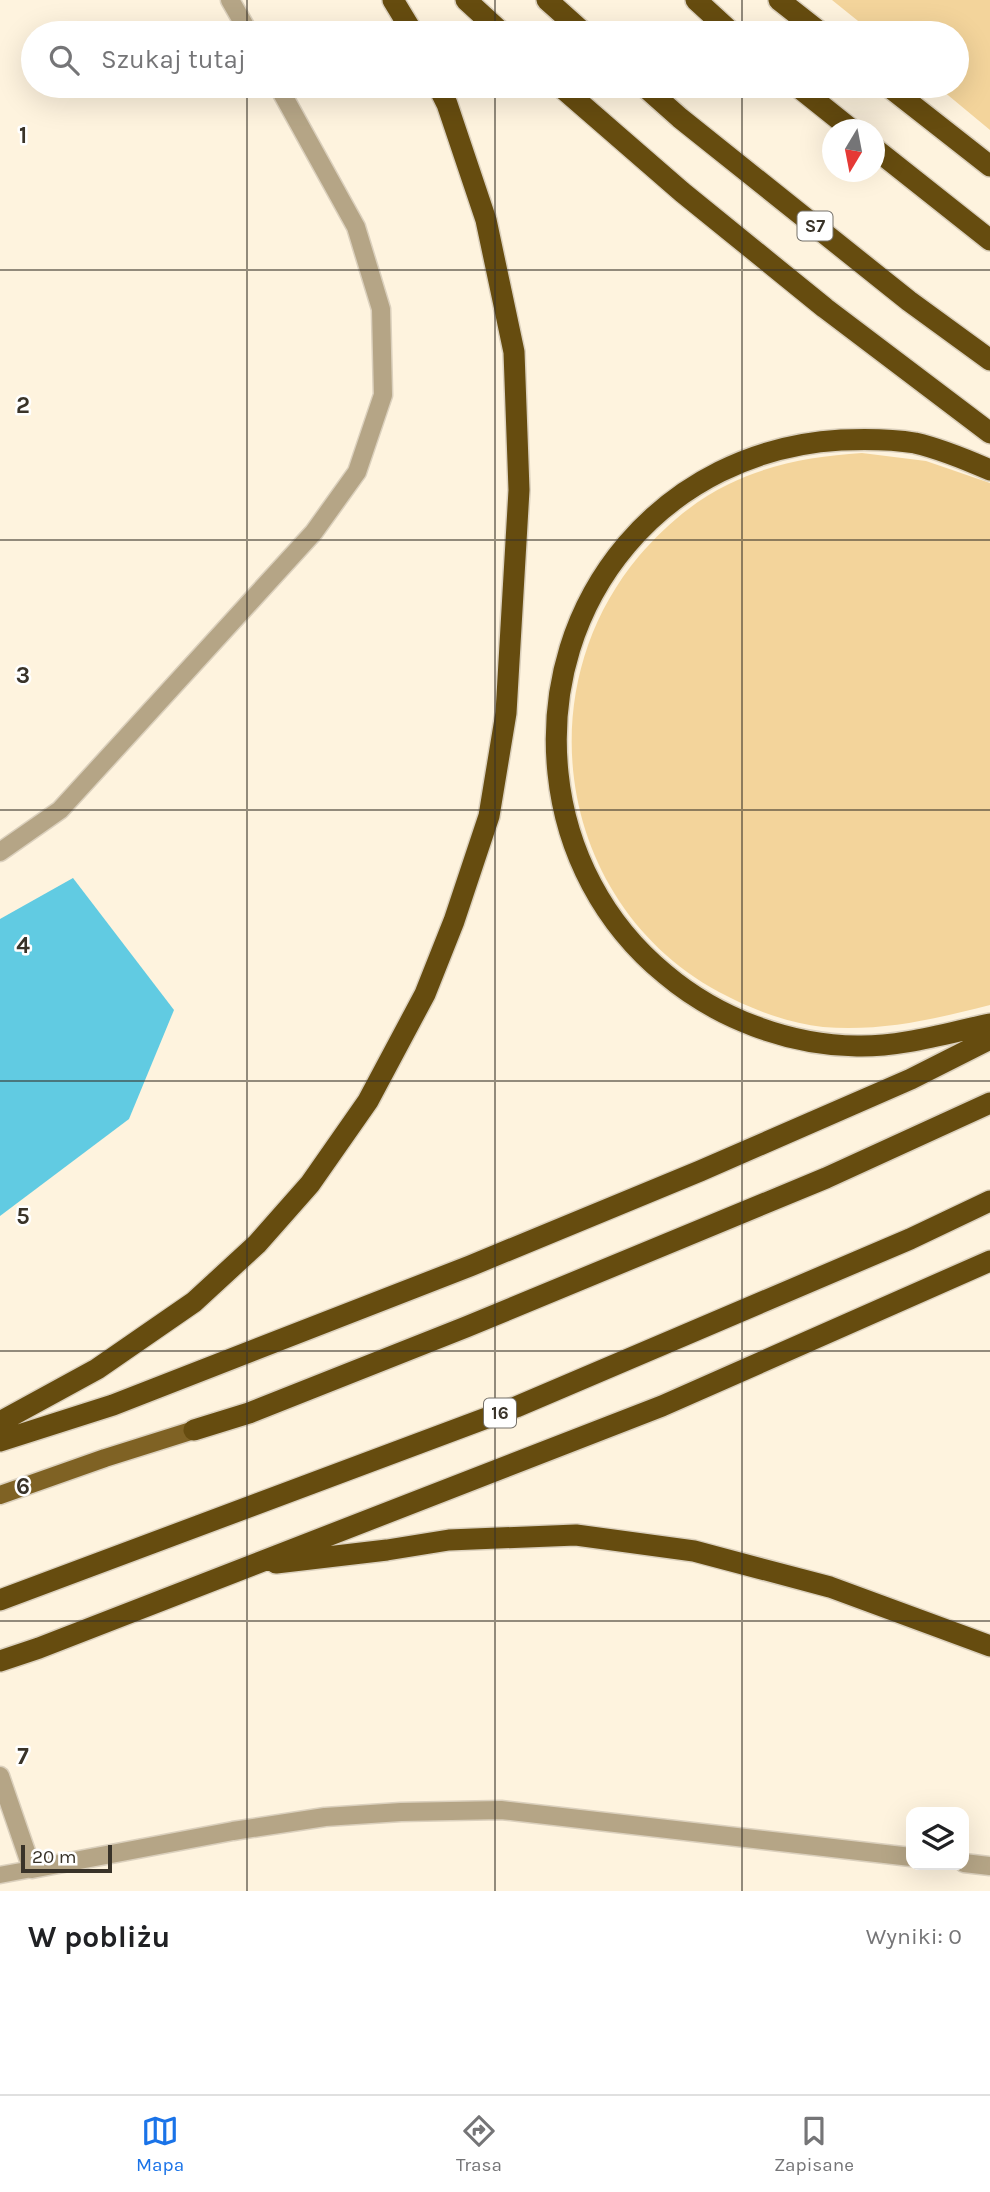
<!DOCTYPE html>
<html lang="pl">
<head>
<meta charset="utf-8">
<style>
  :root { --surface:#fff; --page:#f6f6f6; --text:#202124; --muted:#757577; --line:#e0e0e0; --accent:#1a73e8 }
  body { margin:0; font-family:Karla,sans-serif; background:var(--page); color:var(--text) }
  .controls { position:absolute; right:21px; bottom:21px; display:grid; overflow:hidden; border-radius:14px; box-shadow:0 7px 28px #0002 }
  .controls button { width:63px; height:63px; display:grid; place-items:center; padding:0; border:0; border-bottom:2px solid var(--line); background:var(--surface); color:var(--text); font:35px sans-serif }
  .compass { position:absolute; left:822px; top:119px; width:63px; height:63px; border-radius:50%; background:var(--surface); box-shadow:0 7px 28px #0002; rotate:190deg }
  .scale { position:absolute; left:21px; bottom:18px; width:91px; box-sizing:border-box; padding-left:7px; border:4px solid #393329; border-top:0; font-size:19px; line-height:24px; white-space:nowrap; color:#393329; -webkit-text-stroke:5px #fff; paint-order:stroke }
  .list { margin:0; padding:0; list-style:none }
  h2 { display:flex; justify-content:space-between; align-items:center; height:91px; margin:0; padding:0 28px; font-size:30px }
  h2 small { font-size:23px; font-weight:400; color:var(--muted) }
  .icon { flex:none; width:38px; height:38px; fill:none; stroke:currentColor; stroke-width:2; stroke-linecap:round; stroke-linejoin:round }
  .map { position:relative; flex:none; width:990px; height:1891px; overflow:hidden }
  .search { position:absolute; background:var(--surface); box-shadow:0 7px 28px #0002; left:21px; right:21px; top:21px; height:77px; display:flex; align-items:center; gap:18px; box-sizing:border-box; padding:0 24px; border-radius:38px; color:var(--muted); font-size:26px }
  .sheet { height:203px; background:var(--surface) }
  nav { display:flex; justify-content:space-around; align-items:center; box-sizing:border-box; height:98px; border-top:2px solid var(--line); background:var(--surface); font-size:19px; color:var(--muted) }
  nav a { display:grid; justify-items:center; gap:4px }
  nav .on { color:var(--accent) }
  .map>svg:first-child { display:block }
</style>
</head>
<body>
<div class="map">
<svg width="990" height="1891" viewBox="0 0 990 1891">
  <rect width="100%" height="100%" fill="#fef3de"/>
  <path fill="#f3d49b" d="M832,0H990V130L937,86H957V33H873Z
    M862,453L926,461L990,483V1005C935,1019 881,1032 823,1027C787,1023 751,1009 719,992C560,906 524,693 639,556C664,527 695,500 729,484C772,463 816,456 862,453Z"/>
  <path fill="#61cbe2" d="M73,878L174,1010L129,1119L0,1216V919Z"/>
  <g fill="none" stroke-linecap="round" stroke-linejoin="round">
    <defs>
      <path id="lane" d="M0,1875L32,1869"/>
      <path id="street" d="M230,0L249,33
        M0,852L60,810L314,532L357,472L383,395L381,309L356,227L278,86
        M0,1776L32,1869L233,1831L325,1817L401,1812L501,1810L911,1857
        M964,1863L990,1866"/>
      <path id="primary" d="M0,1495L105,1458L194,1430"/>
      <path id="highway" d="M393,0L413,33
        M466,0L502,33
        M547,0L584,33
        M696,0L732,33
        M779,0L821,33
        M560,86L682,192L825,308L990,433
        M644,86L680,118L909,301L990,360
        M797,86L852,130
        M888,86L990,166
        M874,148L990,240
        M990,470C965,459 941,449 915,443C891,439 866,439 841,440C665,450 540,598 558,773C566,852 604,924 665,974C717,1018 788,1045 857,1046C901,1047 947,1033 990,1024
        M0,1422L97,1369L194,1302L257,1244L310,1184L368,1101L425,994L454,921L489,816L506,713L519,490L514,352L486,220L447,104L438,86
        M194,1430L249,1413L466,1327L826,1178L990,1103
        M0,1441L113,1405L470,1266L700,1171L911,1079L990,1039
        M276,1563L387,1550L449,1540L576,1535L694,1551L830,1587L990,1646
        M0,1600L516,1407L910,1239L990,1201
        M0,1661L39,1648L662,1406L990,1261"/>
    </defs>
    <use href="#lane" stroke="#dbd0bd" stroke-width="19"/>
    <use href="#street" stroke="#dbd0bd" stroke-width="21"/>
    <use href="#primary" stroke="#dbd0bd" stroke-width="21"/>
    <use href="#highway" stroke="#dbd0bd" stroke-width="24"/>
    <use href="#lane" stroke="#b5a586" stroke-width="16"/>
    <use href="#street" stroke="#b5a586" stroke-width="18"/>
    <use href="#primary" stroke="#7f6224" stroke-width="18"/>
    <use href="#highway" stroke="#664c0f" stroke-width="21"/>
  </g>
  <path fill="none" stroke="#393329" stroke-width="2" stroke-opacity="0.55" d="M247,0V33M495,0V33M742,0V33M247,86V1891M495,86V1891M742,86V1891M0,270H990M0,540H990M0,810H990M0,1081H990M0,1351H990M0,1621H990"/>
  <g text-anchor="middle" stroke-width="5" stroke-linejoin="round" paint-order="stroke">
    <g fill="#fff" stroke="#747069" stroke-width="2">
      <rect x="797.5" y="211.5" width="35" height="29" rx="5"/>
      <rect x="484" y="1398.5" width="32" height="29" rx="5"/>
    </g>
    <g font-size="18" font-weight="bold" fill="#393329">
      <text x="815" y="232">S7</text>
      <text x="500" y="1419">16</text>
    </g>
  </g>
  <g font-size="23" text-anchor="middle" font-weight="bold" fill="#393329" stroke="#fff" stroke-width="5" stroke-linejoin="round" paint-order="stroke">
    <text x="23" y="143">1</text>
    <text x="23" y="413">2</text>
    <text x="23" y="683">3</text>
    <text x="23" y="953">4</text>
    <text x="23" y="1224">5</text>
    <text x="23" y="1494">6</text>
    <text x="23" y="1764">7</text>
  </g>
</svg>
<div class="controls">
<button><svg class="icon" aria-label="layers" viewBox="0 0 24 24"><path d="M12 4l9 5-9 5-9-5zM3 14l9 5 9-5"/></svg></button>
</div>
<svg class="compass" viewBox="-18 -18 36 36"><path d="M0-13l5 13h-10z" fill="#e53935"/><path d="M0 13l5-13h-10z" fill="#757577"/></svg>
<div class="scale">20 m</div>
<div class="search"><svg class="icon" aria-label="search" viewBox="0 0 24 24"><circle cx="10" cy="10" r="6"/><path d="M15 15l6 6"/></svg>Szukaj tutaj</div>
</div>
<section class="sheet">
<h2>W pobliżu<small>Wyniki: 0</small></h2>
<ul class="list">
</ul>
</section>
<nav>
<a class="on"><svg class="icon" aria-label="map" viewBox="0 0 24 24"><path d="M3 6l6-2 6 2 6-2v14l-6 2-6-2-6 2zM9 4v14M15 6v14"/></svg>Mapa</a>
<a><svg class="icon" aria-label="directions" viewBox="0 0 24 24"><path d="M12 3l9 9-9 9-9-9zM9 14v-3h6M13 9l2 2-2 2"/></svg>Trasa</a>
<a><svg class="icon" aria-label="saved" viewBox="0 0 24 24"><path d="M7 4h10v16l-5-4-5 4z"/></svg>Zapisane</a>
</nav>
</body>
</html>
